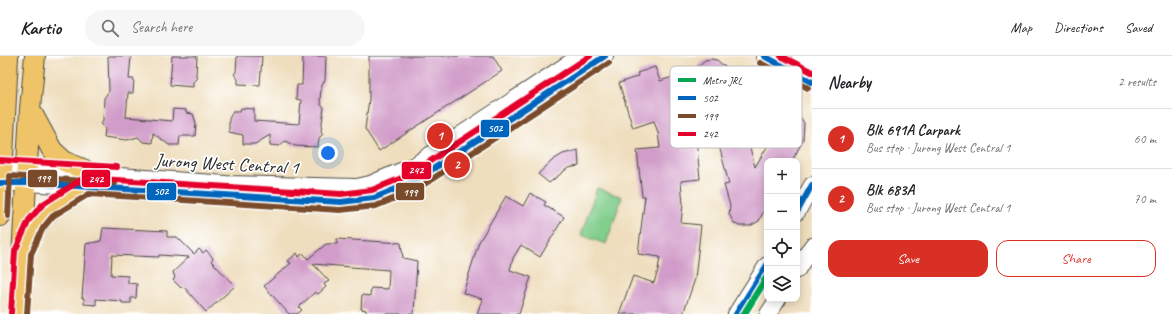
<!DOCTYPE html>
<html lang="en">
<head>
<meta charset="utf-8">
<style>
  :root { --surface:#fff; --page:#f6f6f6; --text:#202124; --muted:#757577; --line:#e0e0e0; --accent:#d93025 }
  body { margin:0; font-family:Caveat,sans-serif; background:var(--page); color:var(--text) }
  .controls { position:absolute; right:12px; bottom:12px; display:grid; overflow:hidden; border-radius:8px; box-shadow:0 2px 10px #0003 }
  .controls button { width:36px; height:36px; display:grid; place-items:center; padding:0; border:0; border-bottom:1px solid var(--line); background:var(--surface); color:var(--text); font:20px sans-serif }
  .you { position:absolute; left:328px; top:97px; width:14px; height:14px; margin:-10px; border:3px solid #fff; border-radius:50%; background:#1a73e8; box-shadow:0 0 0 6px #1a73e833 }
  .badge { display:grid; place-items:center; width:26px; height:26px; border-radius:50%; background:var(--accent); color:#fff; font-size:13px; font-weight:700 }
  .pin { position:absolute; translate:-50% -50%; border:2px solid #fff; box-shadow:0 1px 4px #0006 }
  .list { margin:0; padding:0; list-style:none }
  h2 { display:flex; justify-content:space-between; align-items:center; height:52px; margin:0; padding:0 16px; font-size:17px }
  h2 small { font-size:13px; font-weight:400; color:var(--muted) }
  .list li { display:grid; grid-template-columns:26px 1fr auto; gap:12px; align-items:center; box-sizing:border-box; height:60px; padding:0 16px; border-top:1px solid var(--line) }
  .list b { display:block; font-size:15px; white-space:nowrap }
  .list p { margin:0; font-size:13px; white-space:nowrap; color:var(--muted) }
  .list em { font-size:13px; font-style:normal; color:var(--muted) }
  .actions { display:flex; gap:8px; padding:12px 16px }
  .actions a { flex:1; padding:9px 0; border:1px solid var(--accent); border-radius:12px; text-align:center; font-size:14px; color:var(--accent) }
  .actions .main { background:var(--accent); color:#fff }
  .icon { flex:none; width:22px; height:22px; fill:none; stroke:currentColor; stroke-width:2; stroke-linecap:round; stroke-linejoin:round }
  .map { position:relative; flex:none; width:812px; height:258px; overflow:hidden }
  header { display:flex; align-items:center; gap:24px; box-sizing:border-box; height:56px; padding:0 20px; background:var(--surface); border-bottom:1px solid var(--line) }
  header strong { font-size:19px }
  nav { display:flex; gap:22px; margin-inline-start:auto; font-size:14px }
  .search { width:280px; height:36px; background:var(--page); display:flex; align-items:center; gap:10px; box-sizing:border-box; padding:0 14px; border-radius:22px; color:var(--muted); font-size:15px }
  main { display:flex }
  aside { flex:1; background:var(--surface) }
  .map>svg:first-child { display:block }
</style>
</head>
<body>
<header>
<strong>Kartio</strong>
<div class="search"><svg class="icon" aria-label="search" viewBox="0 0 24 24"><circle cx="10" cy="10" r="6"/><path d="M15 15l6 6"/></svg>Search here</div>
<nav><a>Map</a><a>Directions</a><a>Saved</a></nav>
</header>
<main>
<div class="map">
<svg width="812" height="258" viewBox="0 0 812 258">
  <rect width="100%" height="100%" fill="#fff"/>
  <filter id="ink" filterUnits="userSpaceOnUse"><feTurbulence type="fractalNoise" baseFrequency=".025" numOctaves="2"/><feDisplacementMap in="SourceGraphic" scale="8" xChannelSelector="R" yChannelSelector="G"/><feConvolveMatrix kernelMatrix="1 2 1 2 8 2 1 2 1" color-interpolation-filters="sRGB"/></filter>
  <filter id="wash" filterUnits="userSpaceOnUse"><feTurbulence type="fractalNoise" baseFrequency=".012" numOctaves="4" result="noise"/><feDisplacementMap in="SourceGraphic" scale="16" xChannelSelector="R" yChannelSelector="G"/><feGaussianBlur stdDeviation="0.9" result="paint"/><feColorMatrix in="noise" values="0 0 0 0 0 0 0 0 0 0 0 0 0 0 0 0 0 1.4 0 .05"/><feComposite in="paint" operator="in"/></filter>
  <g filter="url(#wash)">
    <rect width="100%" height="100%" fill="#efdebd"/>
    <path fill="#81ce8d" stroke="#567c5c" d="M597,132L622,141L606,188L581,179Z"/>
    <g id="blocks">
      <path fill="#d19cc9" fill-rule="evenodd" d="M108,0H131L129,23H134L133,37H128L126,61L172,65L173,53L186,54V57L193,58L196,67L195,80H180L179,89H169L153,77L152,87L143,86L138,81L127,84L104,81L105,73L101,67L103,64L104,42L109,35Z
        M172,0H197L196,19L197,22L193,26V31L170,29Z
        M237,0H262L260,29L238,28V23L234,18L236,16Z
        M303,0H326L325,24L321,31L320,44L321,49L324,51L321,75L323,78L319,82L318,91L295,90L285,85L279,90L270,89V79L255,88H243V79L229,76V63L233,55H240L241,52L254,53V65L299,68L301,44L296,43L297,29H302Z
        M369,0H493L502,15L379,95L365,73L369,43Z
        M711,3L717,4L725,11L798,57L804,67L803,84L792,105H767V148L759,165L750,170H739L734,167L729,158L730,150L724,129L729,128L707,43L690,48L695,13L705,4ZM740,53L776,76L755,111Z
        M655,11L660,25L679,19L695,71L700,123L681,125L683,148L681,167L701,169L695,223L683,258H619L633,220L654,227L658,214L660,201L638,198L645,140H642L637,94L660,92L658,77L654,65L633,72L619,27L639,20L637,17Z
        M578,94L579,110L568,112L549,127L538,118L553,104L563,98Z
        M530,137L546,146L544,149L564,161L540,201L521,189L513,202L510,214L531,221L519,258H477L482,243L463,237L479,186L506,140L523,150Z
        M103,172L167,175V181H177L194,198L199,193L203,197L206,194L213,202L211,205L235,230L206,256L183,230L181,232L173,224L175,222L173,216L189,201L159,199V201L112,199L111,219L128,220V227L137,228L136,242H131V247H122V245L96,243V249L84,248V242H82L86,188L101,185Z
        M337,183L401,187L403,202L417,205L414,258H366V254L361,253L362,239L370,240L371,232L388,233L389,214L313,208L329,225L324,228L326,231L318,238L315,236L301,249L299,251L302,254L297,258H289L264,230L291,207L288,205L297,197L299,201L303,197L308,203L326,188H337Z"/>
    </g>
  </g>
  <g filter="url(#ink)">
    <use href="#blocks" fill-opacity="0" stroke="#484641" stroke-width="1"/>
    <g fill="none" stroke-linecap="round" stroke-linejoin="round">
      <defs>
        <path id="minor" d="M764,0L812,25
          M800,0L812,7
          M0,111L226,128L357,131L370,128L415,109L580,0
          M0,127H27L341,146L374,142L413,126L605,0
          M797,156L812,129
          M797,214L812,190
          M736,258L767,209
          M768,258L778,243"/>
        <path id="major" d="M31,55L52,94L64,105L92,117
          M0,160L8,0
          M26,189C43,154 54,149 87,130
          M19,258L30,53L35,0"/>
      </defs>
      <use href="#minor" stroke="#484641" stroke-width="18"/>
      <use href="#major" stroke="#484641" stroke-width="22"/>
      <use href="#minor" stroke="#fff" stroke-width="16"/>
      <use href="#major" stroke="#efc469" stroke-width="20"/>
      <defs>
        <path id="bus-1" d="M764,0L812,26
          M0,127H27L341,146L374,142L413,126L605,0
          M797,156L812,129
          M736,258L767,209"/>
        <path id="bus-2" d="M760,7L808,32
          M8,160L10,120L115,127
          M27,258L31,198L43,172L53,160L89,138L340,154L376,150L417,133L609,7"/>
        <path id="bus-3" d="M781,0L812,16
          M0,104L117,111
          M11,257L15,195L29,164L43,148L84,122L341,138L372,134L409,119L590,0"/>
      </defs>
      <use href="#bus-1" stroke="#fff" stroke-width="9"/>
      <use href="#bus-2" stroke="#fff" stroke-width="9"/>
      <use href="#bus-3" stroke="#fff" stroke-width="9"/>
      <use href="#bus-1" stroke="#0065bd" stroke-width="6"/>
      <use href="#bus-2" stroke="#7a4b2a" stroke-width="6"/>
      <use href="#bus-3" stroke="#e4002b" stroke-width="6"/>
      <defs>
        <path id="metro-1" d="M744,258L767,221"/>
      </defs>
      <use href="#metro-1" stroke="#fff" stroke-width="10"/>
      <use href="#metro-1" stroke="#00a651" stroke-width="7"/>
    </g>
  </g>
  <g text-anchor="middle" stroke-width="3.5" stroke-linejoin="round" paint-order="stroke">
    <g font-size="19" fill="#2b2b2b" stroke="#fff">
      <text transform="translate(227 107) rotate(3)" y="7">Jurong West Central 1</text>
    </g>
  </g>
  <rect x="670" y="10" width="132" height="82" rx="6" fill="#fff" stroke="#bfbfbf" stroke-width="1"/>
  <rect x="678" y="22" width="18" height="4" fill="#00a651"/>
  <rect x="678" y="40" width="18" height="4" fill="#0065bd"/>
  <rect x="678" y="58" width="18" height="4" fill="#7a4b2a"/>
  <rect x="678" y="76" width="18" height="4" fill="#e4002b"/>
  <g font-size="11" fill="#2b2b2b">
    <text x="703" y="28">Metro JRL</text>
    <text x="703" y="46">502</text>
    <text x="703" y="64">199</text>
    <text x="703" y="82">242</text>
  </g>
  <g stroke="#fff" stroke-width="1.5">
    <rect x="480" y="63" width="30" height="19" rx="4" fill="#0065bd"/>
    <rect x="401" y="105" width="31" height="19" rx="4" fill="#e4002b"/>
    <rect x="27" y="113" width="31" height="19" rx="4" fill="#7a4b2a"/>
    <rect x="81" y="113" width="30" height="19" rx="4" fill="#e4002b"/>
    <rect x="146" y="126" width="31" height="19" rx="4" fill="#0065bd"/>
    <rect x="395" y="126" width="30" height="19" rx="4" fill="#7a4b2a"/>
  </g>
  <g font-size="11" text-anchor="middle" font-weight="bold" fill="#fff">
    <text x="495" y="76">502</text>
    <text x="416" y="118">242</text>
    <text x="43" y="126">199</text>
    <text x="96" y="127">242</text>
    <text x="161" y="139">502</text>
    <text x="410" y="140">199</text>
  </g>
</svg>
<div class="controls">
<button>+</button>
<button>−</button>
<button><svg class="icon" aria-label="locate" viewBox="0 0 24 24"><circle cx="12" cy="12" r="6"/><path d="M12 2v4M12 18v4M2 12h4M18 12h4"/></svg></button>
<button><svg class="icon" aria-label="layers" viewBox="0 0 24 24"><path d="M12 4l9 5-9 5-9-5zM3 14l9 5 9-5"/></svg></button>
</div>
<div class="you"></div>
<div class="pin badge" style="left:440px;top:80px">1</div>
<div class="pin badge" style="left:457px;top:109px">2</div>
</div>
<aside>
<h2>Nearby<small>2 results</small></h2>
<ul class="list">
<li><span class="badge">1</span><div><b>Blk 691A Carpark</b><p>Bus stop · Jurong West Central 1</p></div><em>60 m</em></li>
<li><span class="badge">2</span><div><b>Blk 683A</b><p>Bus stop · Jurong West Central 1</p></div><em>70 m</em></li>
</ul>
<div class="actions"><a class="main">Save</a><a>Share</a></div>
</aside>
</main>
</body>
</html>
